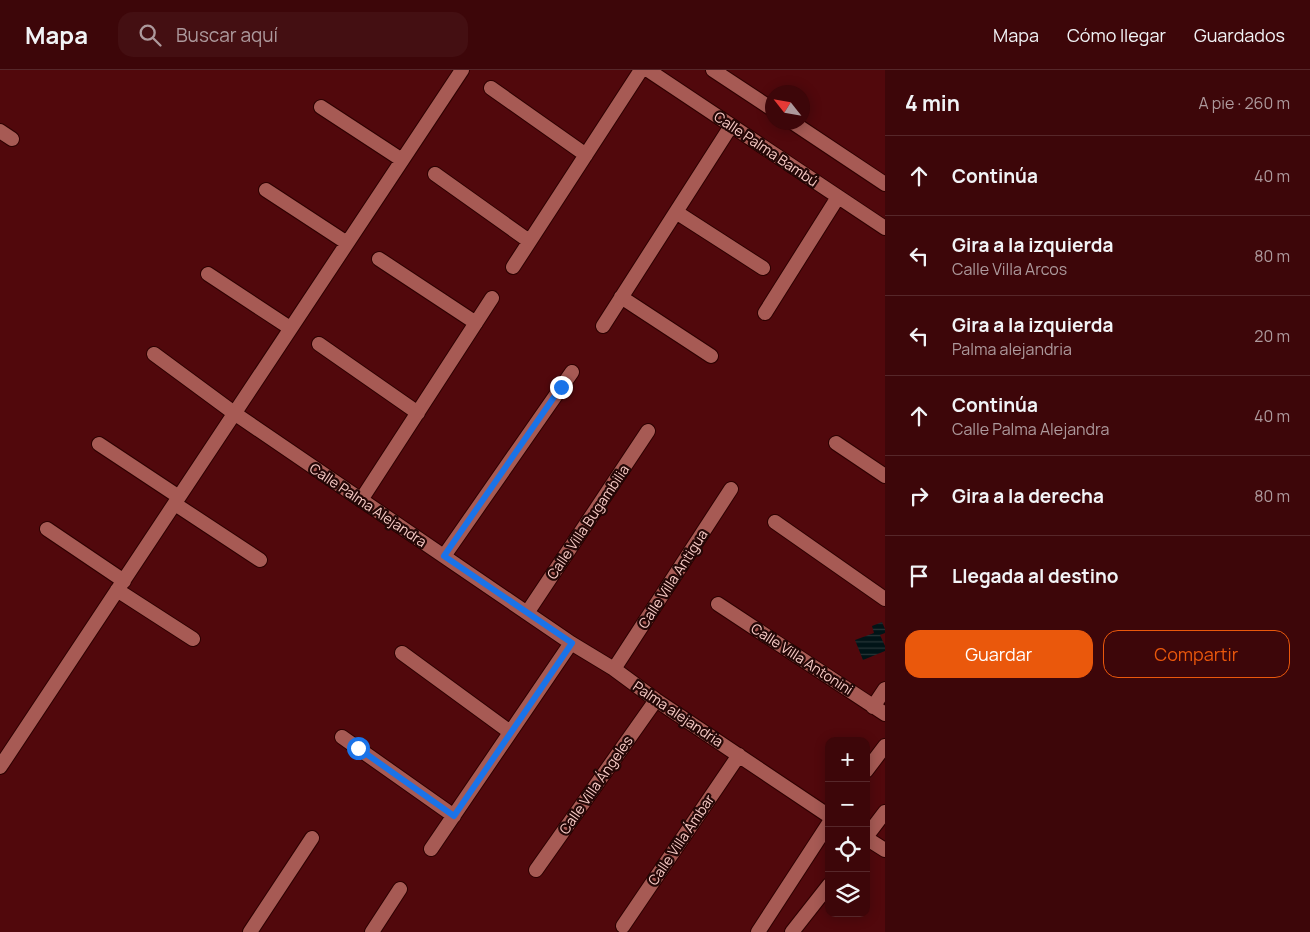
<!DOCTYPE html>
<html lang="es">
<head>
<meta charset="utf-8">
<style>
  :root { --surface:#3d0609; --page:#440f12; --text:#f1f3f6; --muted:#ad999c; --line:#56272a; --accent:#ea580c }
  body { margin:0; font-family:Manrope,sans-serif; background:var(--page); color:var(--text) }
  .controls { position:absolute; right:15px; bottom:15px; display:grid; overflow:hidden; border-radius:10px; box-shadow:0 2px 12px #0003 }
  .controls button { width:45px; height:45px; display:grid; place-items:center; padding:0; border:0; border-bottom:1px solid var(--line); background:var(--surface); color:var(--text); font:25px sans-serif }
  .compass { position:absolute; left:765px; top:15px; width:45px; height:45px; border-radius:50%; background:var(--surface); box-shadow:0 2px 12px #0003; rotate:301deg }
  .stop { position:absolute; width:15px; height:15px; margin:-11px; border:4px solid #1a73e8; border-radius:50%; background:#fff }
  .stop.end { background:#1a73e8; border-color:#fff; box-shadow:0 1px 5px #0008 }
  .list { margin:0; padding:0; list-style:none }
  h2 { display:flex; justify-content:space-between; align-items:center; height:65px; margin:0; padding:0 20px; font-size:21px }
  h2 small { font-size:16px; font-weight:400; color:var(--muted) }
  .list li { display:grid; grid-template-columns:32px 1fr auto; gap:15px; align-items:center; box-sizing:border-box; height:80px; padding:0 20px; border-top:1px solid var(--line) }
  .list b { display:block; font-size:19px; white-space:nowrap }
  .list p { margin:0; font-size:16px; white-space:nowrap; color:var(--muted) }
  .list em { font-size:16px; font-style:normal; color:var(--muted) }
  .actions { display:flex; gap:10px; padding:15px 20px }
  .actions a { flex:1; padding:11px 0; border:1px solid var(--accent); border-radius:15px; text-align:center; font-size:18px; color:var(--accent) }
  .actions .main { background:var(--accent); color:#fff }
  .icon { flex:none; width:28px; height:28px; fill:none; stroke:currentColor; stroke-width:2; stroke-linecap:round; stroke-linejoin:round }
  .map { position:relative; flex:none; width:885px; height:862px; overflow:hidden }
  header { display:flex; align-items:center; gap:30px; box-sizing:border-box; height:70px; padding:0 25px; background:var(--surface); border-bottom:1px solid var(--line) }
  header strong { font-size:24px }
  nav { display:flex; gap:28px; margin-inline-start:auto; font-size:18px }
  .search { width:350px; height:45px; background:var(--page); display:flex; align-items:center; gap:12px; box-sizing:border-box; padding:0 18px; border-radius:15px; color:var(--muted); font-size:19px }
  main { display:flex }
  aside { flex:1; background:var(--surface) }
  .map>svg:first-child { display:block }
</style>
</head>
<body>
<header>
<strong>Mapa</strong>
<div class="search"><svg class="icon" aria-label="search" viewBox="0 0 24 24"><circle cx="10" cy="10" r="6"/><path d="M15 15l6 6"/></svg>Buscar aquí</div>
<nav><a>Mapa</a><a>Cómo llegar</a><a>Guardados</a></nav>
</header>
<main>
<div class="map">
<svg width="885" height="862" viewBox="0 0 885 862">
  <defs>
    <pattern id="water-rules" width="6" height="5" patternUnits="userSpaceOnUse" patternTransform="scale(1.25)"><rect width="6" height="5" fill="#011417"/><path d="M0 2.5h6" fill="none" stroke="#273537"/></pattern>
  </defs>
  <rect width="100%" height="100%" fill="#51080c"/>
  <path fill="url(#water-rules)" d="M882,552L885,559V563L880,565L885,576V581L863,590L855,570L874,563L872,556Z"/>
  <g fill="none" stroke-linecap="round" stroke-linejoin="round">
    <defs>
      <path id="minor" d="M648,0L885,158
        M713,0L772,39
        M491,18L586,85
        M321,37L402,90
        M792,52L885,114
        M0,61L12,69
        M435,104L529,171
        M266,120L347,173
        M676,142L763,198
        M379,189L476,253
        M513,197L641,0
        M208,204L290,258
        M621,227L711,286
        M765,243L838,127
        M603,256L731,56
        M319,274L418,343
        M154,284L234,343L571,573L614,599L656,630L829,746
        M836,373L885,406
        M99,374L179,427
        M361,430L492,228
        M175,434L260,490
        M775,452L885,529
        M47,459L124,511
        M444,486L572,302
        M117,520L193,569
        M718,534L885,644
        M527,543L648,361
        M402,583L510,662
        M614,599L731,419
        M873,637L885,619
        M342,667L454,746
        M0,697L462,0
        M866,768L885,780
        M431,779L571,573
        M536,800L656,630
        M623,856L739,685
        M250,862L312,768
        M372,862L400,819"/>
      <path id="tertiary" d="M866,701L885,676
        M866,767L885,742
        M758,862L829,753
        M792,862L829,815"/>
    </defs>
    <use href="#minor" stroke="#2d0000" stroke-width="16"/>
    <use href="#tertiary" stroke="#2d0000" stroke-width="16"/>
    <use href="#minor" stroke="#a75a54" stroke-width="14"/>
    <use href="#tertiary" stroke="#a75a54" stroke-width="14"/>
  </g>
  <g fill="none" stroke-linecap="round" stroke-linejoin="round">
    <path stroke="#1a73e8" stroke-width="6" d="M358,678L454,746L572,573L444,486L561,317"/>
  </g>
  <g text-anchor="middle" stroke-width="4.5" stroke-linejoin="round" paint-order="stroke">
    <g font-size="14" fill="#f9ccc7" stroke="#240706">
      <text transform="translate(766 79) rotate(34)" y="5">Calle Palma Bambú</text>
      <text transform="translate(368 435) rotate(34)" y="5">Calle Palma Alejandra</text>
      <text transform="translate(588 452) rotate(-56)" y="5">Calle Villa Bugambilia</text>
      <text transform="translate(673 509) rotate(-57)" y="5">Calle Villa Antigua</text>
      <text transform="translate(802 589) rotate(33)" y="5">Calle Villa Antonini</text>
      <text transform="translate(678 644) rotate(34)" y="5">Palma alejandria</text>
      <text transform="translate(596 715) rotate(-55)" y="5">Calle Villa Ángeles</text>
      <text transform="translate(681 770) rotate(-56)" y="5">Calle Villa Ámbar</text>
    </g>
  </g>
</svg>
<div class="controls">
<button>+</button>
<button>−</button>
<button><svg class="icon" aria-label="locate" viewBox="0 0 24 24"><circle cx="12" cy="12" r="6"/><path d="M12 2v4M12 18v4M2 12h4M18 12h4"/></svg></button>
<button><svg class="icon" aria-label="layers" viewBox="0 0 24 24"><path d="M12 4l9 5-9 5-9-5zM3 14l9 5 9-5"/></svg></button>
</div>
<svg class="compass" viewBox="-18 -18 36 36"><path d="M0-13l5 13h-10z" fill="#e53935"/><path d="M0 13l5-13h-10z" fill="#ad999c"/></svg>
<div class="stop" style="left:358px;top:678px"></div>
<div class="stop end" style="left:561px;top:317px"></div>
</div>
<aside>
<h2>4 min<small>A pie · 260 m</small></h2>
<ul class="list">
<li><svg class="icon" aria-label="ahead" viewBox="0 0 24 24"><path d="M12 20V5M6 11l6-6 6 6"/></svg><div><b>Continúa</b></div><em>40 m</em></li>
<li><svg class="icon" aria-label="left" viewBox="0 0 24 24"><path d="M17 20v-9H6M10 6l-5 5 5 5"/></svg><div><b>Gira a la izquierda</b><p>Calle Villa Arcos</p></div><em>80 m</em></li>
<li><svg class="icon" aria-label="left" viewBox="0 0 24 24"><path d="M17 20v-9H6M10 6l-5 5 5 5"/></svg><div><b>Gira a la izquierda</b><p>Palma alejandria</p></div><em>20 m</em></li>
<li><svg class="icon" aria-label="ahead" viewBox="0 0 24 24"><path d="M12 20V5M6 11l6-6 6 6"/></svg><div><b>Continúa</b><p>Calle Palma Alejandra</p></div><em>40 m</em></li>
<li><svg class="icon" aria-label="right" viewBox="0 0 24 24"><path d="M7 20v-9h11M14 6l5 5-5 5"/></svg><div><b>Gira a la derecha</b></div><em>80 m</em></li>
<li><svg class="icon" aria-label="arrive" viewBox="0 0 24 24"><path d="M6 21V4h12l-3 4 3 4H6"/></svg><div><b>Llegada al destino</b></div></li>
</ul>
<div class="actions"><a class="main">Guardar</a><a>Compartir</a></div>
</aside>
</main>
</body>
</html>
